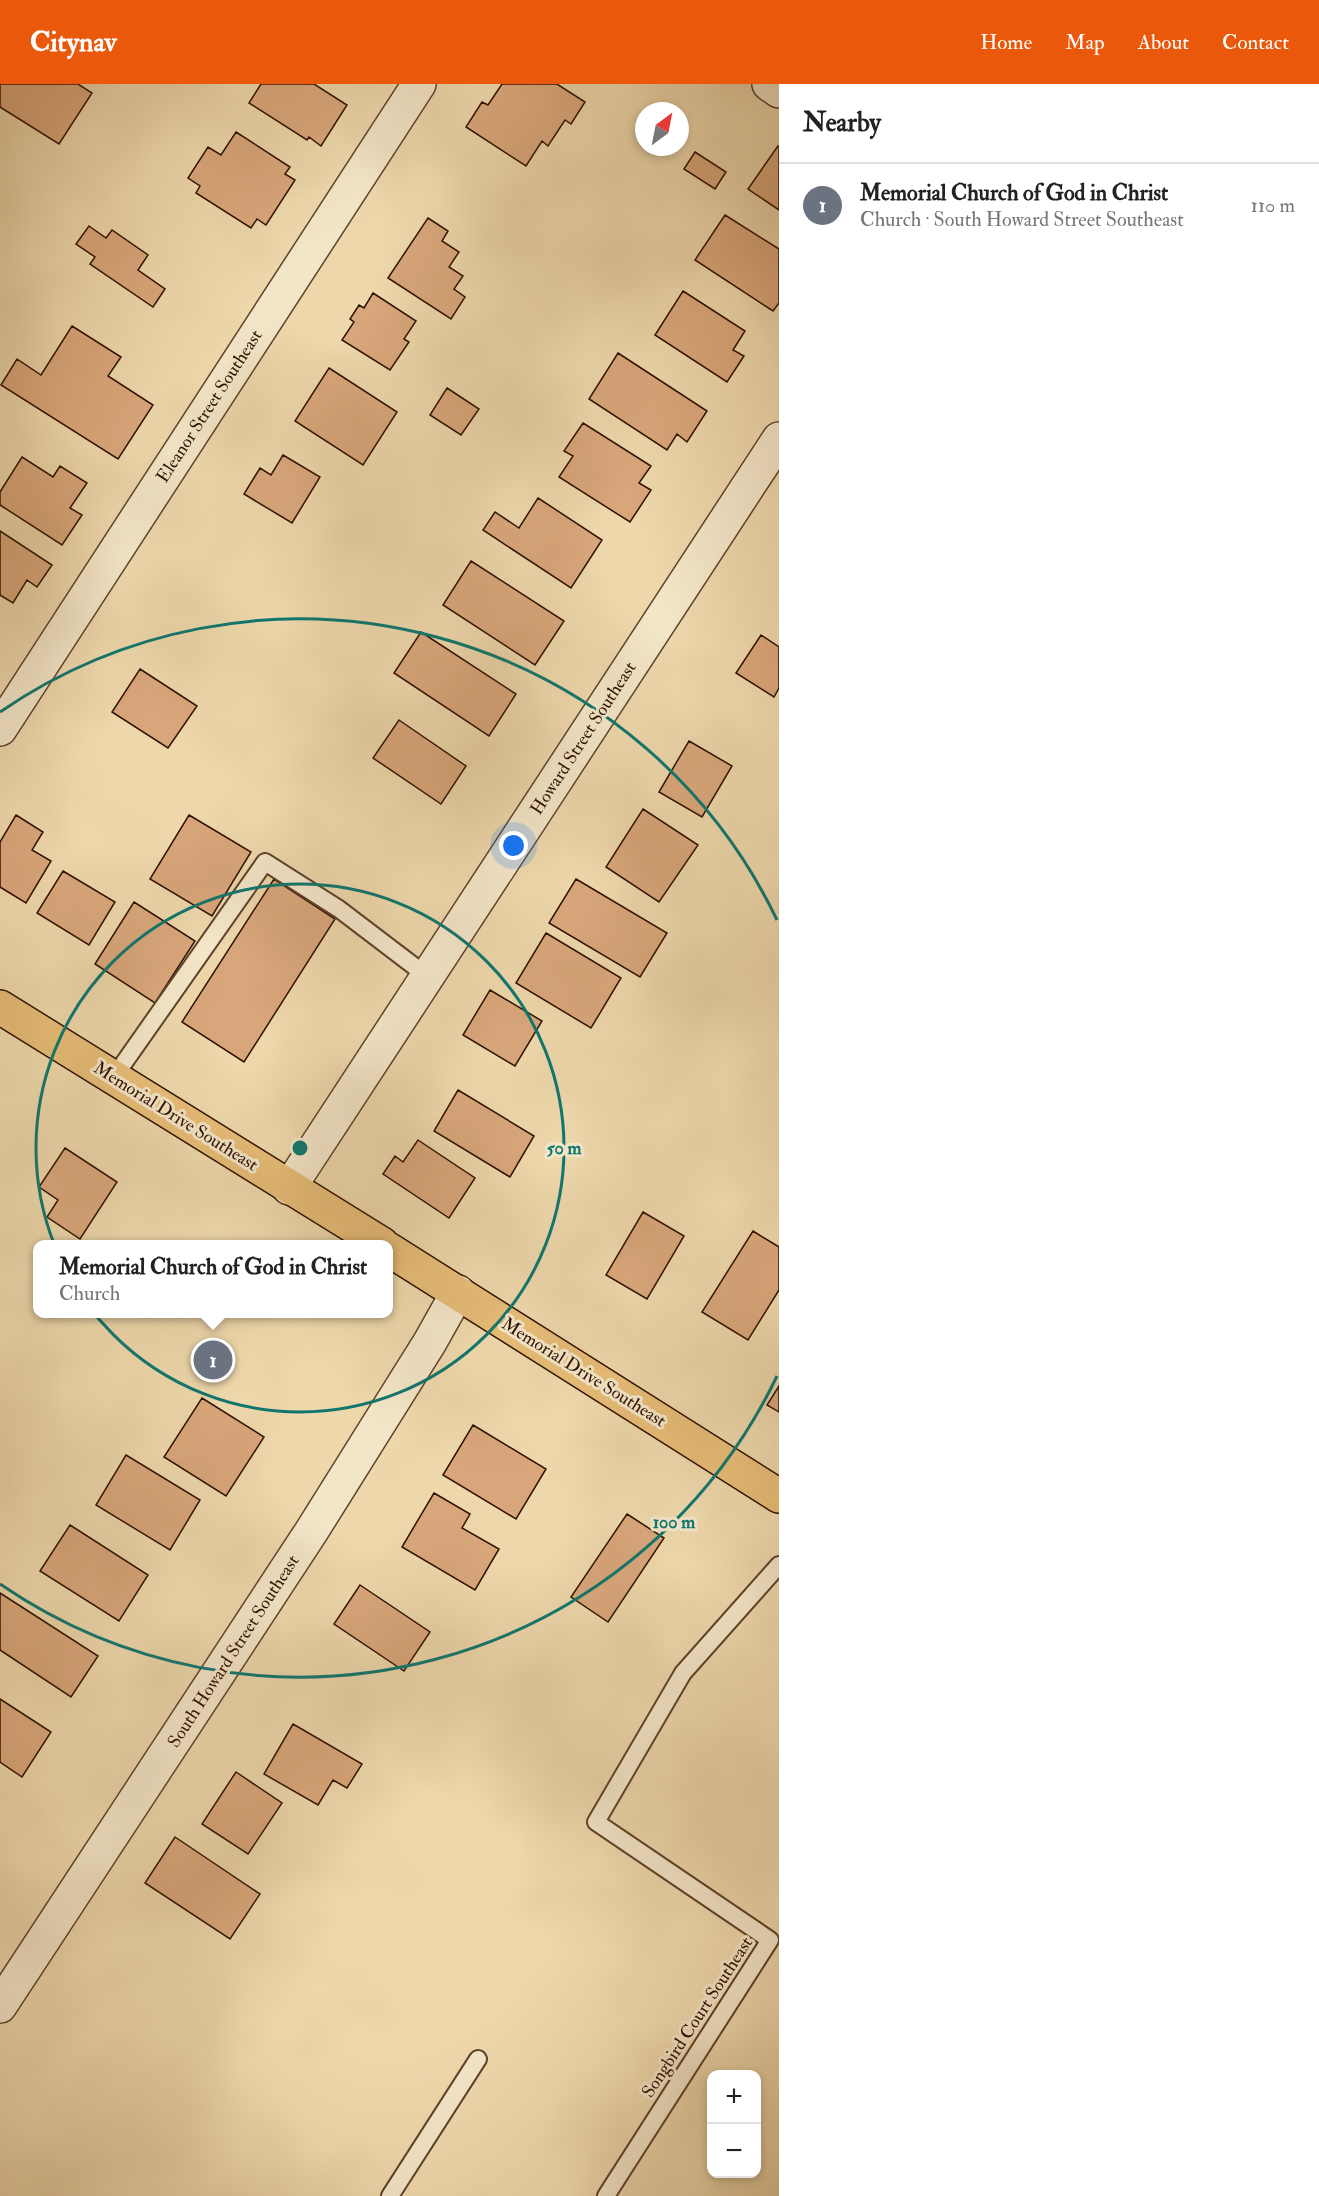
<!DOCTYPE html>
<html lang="en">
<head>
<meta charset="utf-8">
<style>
  :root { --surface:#fff; --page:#f6f6f6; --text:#222; --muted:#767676; --line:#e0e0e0; --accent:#ea580c }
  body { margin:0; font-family:"IM FELL Double Pica",serif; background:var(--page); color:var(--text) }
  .controls { position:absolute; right:18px; bottom:18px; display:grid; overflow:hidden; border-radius:12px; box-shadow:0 3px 9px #0003 }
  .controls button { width:54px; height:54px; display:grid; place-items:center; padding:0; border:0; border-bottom:2px solid var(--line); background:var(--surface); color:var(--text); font:30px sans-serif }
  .compass { position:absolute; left:635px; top:18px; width:54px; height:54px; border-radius:50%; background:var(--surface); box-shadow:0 3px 9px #0003; rotate:32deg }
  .you { position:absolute; left:514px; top:762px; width:21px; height:21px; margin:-15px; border:4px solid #fff; border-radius:50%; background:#1a73e8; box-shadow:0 0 0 9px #1a73e833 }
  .badge { display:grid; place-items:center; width:39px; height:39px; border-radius:50%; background:var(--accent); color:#fff; font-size:20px; font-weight:700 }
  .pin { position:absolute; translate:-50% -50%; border:3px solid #fff; box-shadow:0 2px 6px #0006 }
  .popup { position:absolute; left:33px; top:1156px; width:360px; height:78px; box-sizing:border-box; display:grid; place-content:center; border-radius:12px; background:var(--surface); filter:drop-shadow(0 2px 4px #0005); font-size:20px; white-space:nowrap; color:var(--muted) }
  .popup b { font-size:22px; color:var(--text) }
  .popup::after { content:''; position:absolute; left:50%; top:100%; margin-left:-12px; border:12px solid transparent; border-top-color:var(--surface) }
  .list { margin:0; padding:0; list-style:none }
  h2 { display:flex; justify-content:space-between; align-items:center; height:78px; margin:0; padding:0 24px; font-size:26px }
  h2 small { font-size:20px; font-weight:400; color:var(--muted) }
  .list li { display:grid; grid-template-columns:39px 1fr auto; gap:18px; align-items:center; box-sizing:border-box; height:84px; padding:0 24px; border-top:2px solid var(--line) }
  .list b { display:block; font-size:22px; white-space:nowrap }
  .list p { margin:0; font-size:20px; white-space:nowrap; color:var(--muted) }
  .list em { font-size:20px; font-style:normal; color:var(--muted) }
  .map { position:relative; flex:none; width:779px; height:2112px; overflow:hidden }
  header { display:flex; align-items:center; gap:36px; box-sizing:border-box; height:84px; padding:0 30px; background:var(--accent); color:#fff }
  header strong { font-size:28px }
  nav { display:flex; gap:33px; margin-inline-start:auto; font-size:21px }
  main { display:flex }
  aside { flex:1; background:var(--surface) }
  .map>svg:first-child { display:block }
</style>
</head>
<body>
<header>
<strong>Citynav</strong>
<nav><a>Home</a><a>Map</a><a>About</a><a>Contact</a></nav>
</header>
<main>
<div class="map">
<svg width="779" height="2112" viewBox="0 0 779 2112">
  <rect width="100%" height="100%" fill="#edd7ab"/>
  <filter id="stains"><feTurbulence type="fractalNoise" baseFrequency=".00333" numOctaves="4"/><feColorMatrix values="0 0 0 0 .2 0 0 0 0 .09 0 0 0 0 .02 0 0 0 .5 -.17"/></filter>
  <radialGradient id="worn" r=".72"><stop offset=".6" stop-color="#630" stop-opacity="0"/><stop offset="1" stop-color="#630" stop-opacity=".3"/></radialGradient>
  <path fill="#d8a67a" stroke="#2f1100" stroke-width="1.5" d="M0,0H78L92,9L59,60L0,23Z
    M261,0H314L347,21L321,62L309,53L307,56L249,19Z
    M502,0H557L585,18L571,40L565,36L548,62L542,57L526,82L466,43L482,18L488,21Z
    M236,48L290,83L285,90L295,96L266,141L257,135L251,144L196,109L200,102L188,94L208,63L221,71Z
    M778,62L779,63V126L748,105Z
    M695,68L726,88L715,105L684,85Z
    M725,131L779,165V219L773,227L695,176Z
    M428,134L448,147L442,157L459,168L449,183L463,192L454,205L465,213L451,235L388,194Z
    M89,142L106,154L112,146L148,171L138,186L165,205L153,223L90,180L95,173L76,160Z
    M683,207L745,247L733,266L744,272L727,298L655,251Z
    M373,209L416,237L404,255L409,258L390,286L342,256L354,238L350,235L359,221L364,224Z
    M72,242L121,273L108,292L153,321L118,375L1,301L17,275L41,291Z
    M618,269L707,327L687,358L677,350L667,366L589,315Z
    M329,284L397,328L363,381L295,337Z
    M447,304L479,325L461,351L430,331Z
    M583,339L651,382L639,399L651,406L630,438L559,393L573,372L564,367Z
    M283,371L320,393L292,439L244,410L260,384L271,391Z
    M22,373L53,393L60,382L87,399L70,424L82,431L62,461L0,421V408Z
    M538,414L602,456L571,504L483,446L495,428L519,444Z
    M0,447L52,481L37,503L27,496L13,519L0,511Z
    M471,477L564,537L535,581L443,521Z
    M421,548L516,610L489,652L394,589Z
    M761,551L779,563V604L774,613L736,589Z
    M140,585L197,622L168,664L112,628Z
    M399,636L466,682L441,720L373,674Z
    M689,657L732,682L702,733L659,708Z
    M643,725L698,761L659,818L606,783Z
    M16,731L43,748L32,766L51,777L26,819L0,803V758Z
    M189,731L251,768L212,832L150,795Z
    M63,787L115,818L89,861L37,829Z
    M274,795L335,835L244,978L182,938Z
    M576,795L667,849L640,893L549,839Z
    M134,818L195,857L155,919L95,880Z
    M546,849L621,894L591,944L516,899Z
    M490,906L542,937L515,982L463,951Z
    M458,1006L534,1052L510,1093L434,1047Z
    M418,1056L475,1094L449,1134L383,1090L395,1072L403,1078Z
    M65,1064L117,1098L80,1155L47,1133L58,1116L39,1103Z
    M643,1128L684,1152L647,1215L606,1191Z
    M753,1147L779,1163V1206L748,1256L702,1228Z
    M779,1302V1328L767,1321Z
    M202,1314L264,1353L226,1412L164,1373Z
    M473,1341L546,1385L516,1435L443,1391Z
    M126,1371L200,1416L170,1466L96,1421Z
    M434,1409L470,1430L462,1444L499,1465L475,1506L402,1463Z
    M627,1430L664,1454L608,1538L571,1513Z
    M70,1441L148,1491L119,1537L40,1487Z
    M360,1501L430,1548L404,1587L334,1540Z
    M0,1509L98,1572L71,1613L0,1566Z
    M0,1615L51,1648L22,1693L0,1678Z
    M293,1640L362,1680L347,1704L333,1696L318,1721L264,1690Z
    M236,1688L282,1719L248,1770L202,1740Z
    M175,1753L260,1810L230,1855L145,1799Z"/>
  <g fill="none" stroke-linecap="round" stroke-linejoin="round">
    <defs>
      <path id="service" d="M114,993L265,778L339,825L427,892
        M390,2112L478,1975
        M606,2112L770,1856L596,1738L683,1589L779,1481"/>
      <path id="minor" d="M769,0L779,7
        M0,645L419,0
        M289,1104L779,355
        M0,1922L311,1448L430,1258L458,1208"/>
      <path id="primary" d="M0,923L382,1160
        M388,1165L779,1412"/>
    </defs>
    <use href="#service" stroke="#5e422b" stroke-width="20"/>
    <use href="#minor" stroke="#5e422b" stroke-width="36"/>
    <use href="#primary" stroke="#2f1100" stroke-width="36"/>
    <use href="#service" stroke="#f3e5c8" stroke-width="16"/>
    <use href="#minor" stroke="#f3e5c8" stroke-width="33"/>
    <use href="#primary" stroke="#e6bc76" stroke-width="33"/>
  </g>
  <g fill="none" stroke="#0f766e" stroke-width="3">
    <circle cx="300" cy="1064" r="264"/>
    <path d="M777 1292A529 529 0 0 1 0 1500M0 628A529 529 0 0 1 777 836"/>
  </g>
  <g text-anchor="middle" stroke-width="6" stroke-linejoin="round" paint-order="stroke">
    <g font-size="18" fill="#2f1100" stroke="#f3e5c8">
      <text transform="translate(209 322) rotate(-57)" y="6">Eleanor Street Southeast</text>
      <text transform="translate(583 654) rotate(-57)" y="6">Howard Street Southeast</text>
      <text transform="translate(176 1032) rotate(32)" y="6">Memorial Drive Southeast</text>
      <text transform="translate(584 1288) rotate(32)" y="6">Memorial Drive Southeast</text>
      <text transform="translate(233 1567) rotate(-57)" y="6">South Howard Street Southeast</text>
      <text transform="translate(697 1933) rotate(-57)" y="6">Songbird Court Southeast</text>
    </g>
  </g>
  <circle cx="300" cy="1064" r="9" fill="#0f766e" stroke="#f3e5c8" stroke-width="3"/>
  <g font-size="18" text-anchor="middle" font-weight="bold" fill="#0f766e" stroke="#f3e5c8" stroke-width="6" stroke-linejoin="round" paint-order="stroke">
    <text x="564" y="1070">50 m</text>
    <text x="674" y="1444">100 m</text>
  </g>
  <rect width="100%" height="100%" filter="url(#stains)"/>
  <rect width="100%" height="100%" fill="url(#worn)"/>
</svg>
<div class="controls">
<button>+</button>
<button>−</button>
</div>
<svg class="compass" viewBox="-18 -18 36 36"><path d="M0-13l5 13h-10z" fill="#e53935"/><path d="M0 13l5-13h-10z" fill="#767676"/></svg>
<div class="you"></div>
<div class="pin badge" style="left:213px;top:1276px;background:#6b7280">1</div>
<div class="popup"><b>Memorial Church of God in Christ</b>Church</div>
</div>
<aside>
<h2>Nearby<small></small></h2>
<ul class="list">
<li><span class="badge" style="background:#6b7280">1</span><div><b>Memorial Church of God in Christ</b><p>Church · South Howard Street Southeast</p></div><em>110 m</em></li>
</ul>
</aside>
</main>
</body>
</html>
